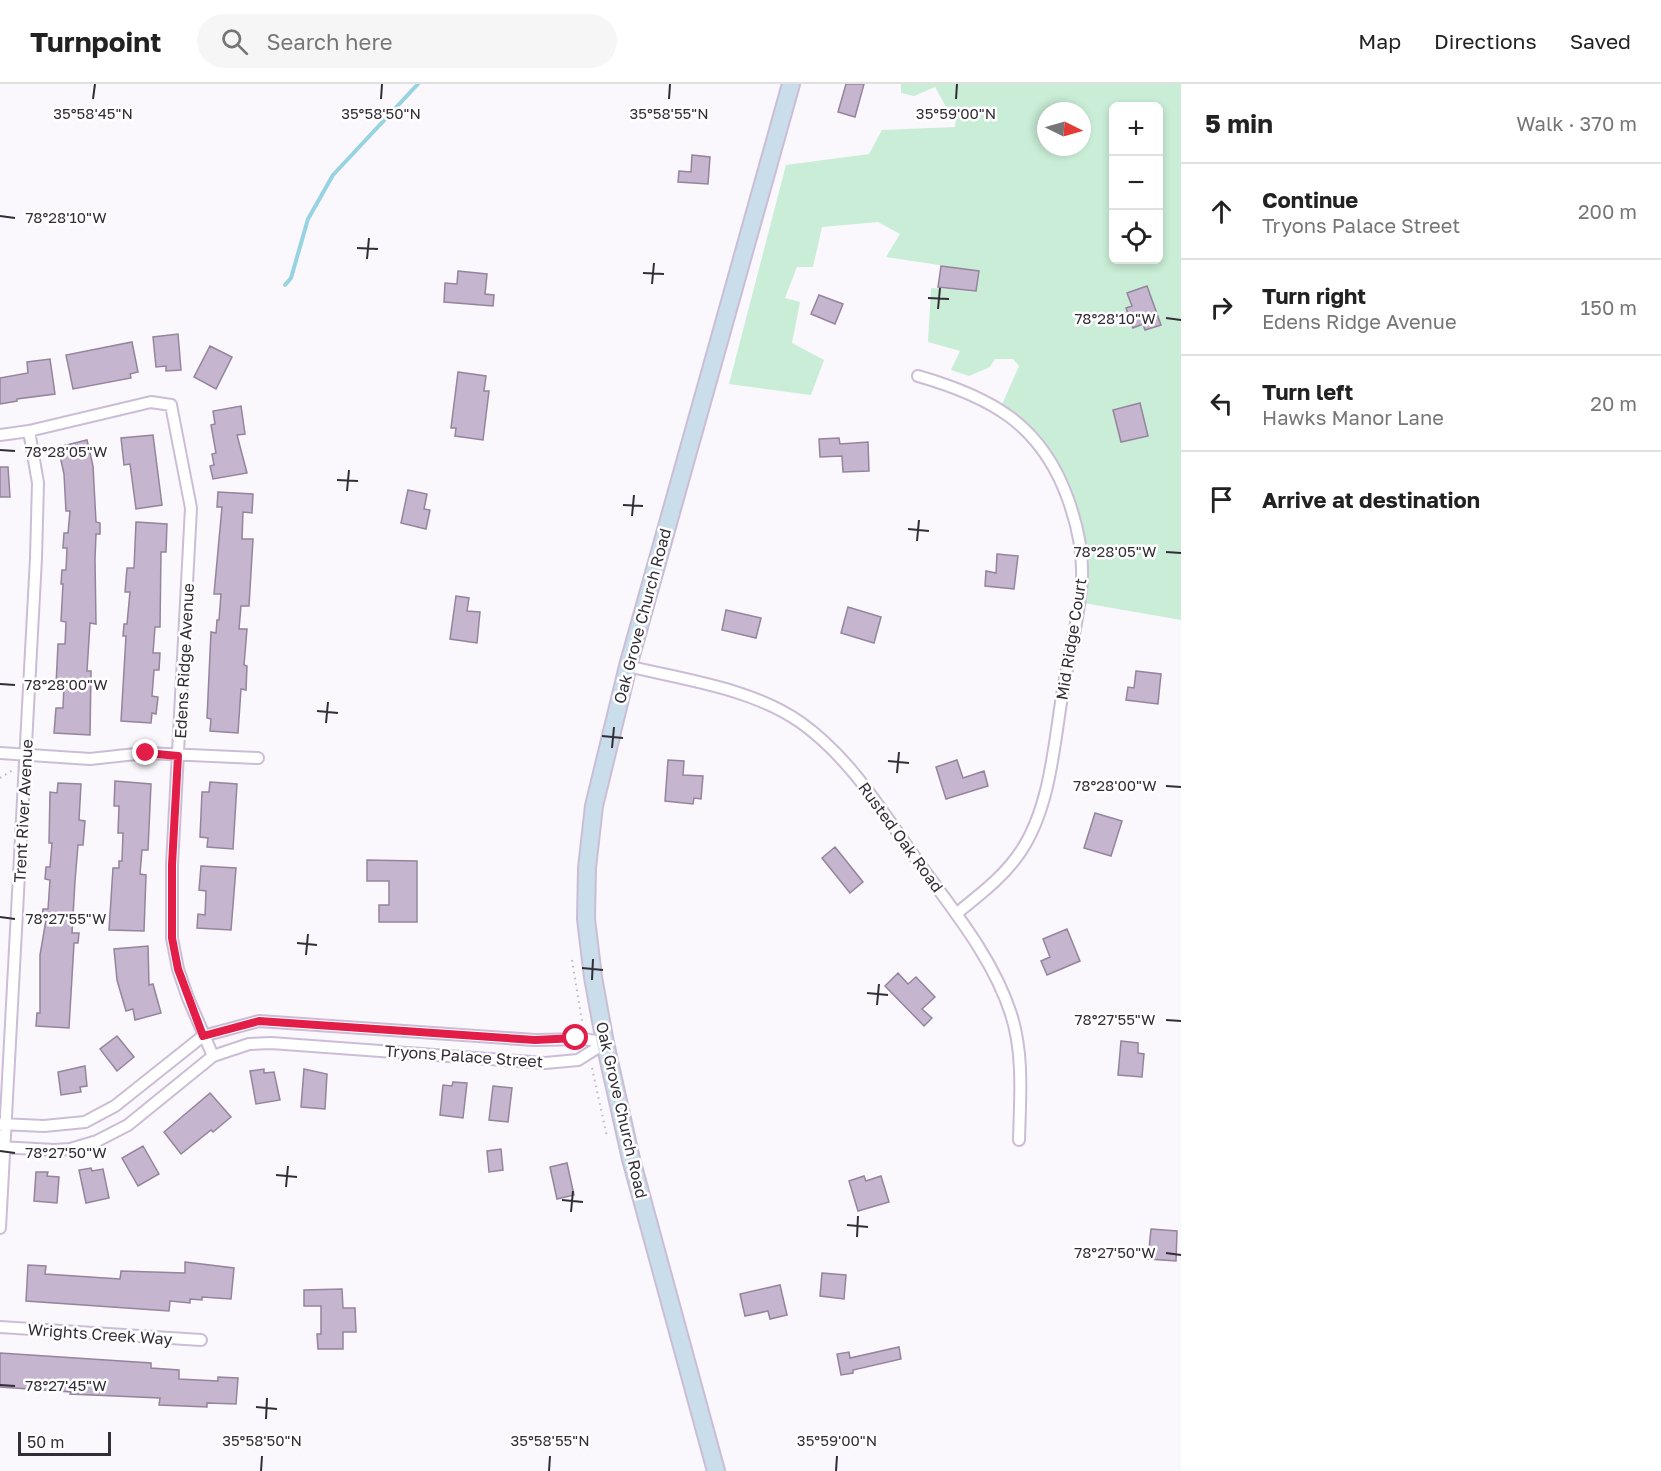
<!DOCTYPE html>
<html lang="en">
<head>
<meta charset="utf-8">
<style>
  :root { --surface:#fff; --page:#f6f6f6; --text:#222; --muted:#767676; --line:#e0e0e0 }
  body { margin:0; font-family:"Golos Text",sans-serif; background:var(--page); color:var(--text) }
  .controls { position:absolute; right:18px; top:18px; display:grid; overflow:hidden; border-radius:9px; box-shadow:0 3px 9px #0003 }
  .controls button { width:54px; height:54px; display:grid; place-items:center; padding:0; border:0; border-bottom:2px solid var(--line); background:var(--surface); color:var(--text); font:30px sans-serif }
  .compass { position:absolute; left:1037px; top:18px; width:54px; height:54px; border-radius:50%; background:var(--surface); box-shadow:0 3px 9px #0003; rotate:95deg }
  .scale { position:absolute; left:18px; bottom:15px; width:93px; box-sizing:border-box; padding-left:6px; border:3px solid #332d37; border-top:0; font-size:16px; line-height:21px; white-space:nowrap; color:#332d37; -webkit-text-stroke:4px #fff; paint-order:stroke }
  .stop { position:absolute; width:18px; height:18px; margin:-14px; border:4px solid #e11d48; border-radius:50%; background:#fff }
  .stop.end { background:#e11d48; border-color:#fff; box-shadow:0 2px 6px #0008 }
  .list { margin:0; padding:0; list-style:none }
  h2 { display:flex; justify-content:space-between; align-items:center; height:78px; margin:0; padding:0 24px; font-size:26px }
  h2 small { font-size:20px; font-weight:400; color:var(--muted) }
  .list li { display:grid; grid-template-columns:39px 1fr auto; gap:18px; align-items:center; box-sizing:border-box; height:96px; padding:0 24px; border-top:2px solid var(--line) }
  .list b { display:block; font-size:22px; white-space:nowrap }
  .list p { margin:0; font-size:20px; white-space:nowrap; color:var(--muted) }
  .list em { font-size:20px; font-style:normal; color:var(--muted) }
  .icon { flex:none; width:33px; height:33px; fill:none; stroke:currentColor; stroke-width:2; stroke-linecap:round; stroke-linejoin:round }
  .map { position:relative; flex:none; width:1181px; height:1387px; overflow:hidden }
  header { display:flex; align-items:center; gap:36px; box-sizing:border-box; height:84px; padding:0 30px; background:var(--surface); border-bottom:2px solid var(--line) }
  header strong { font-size:28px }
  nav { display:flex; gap:33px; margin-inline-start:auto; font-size:21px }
  .search { width:420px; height:54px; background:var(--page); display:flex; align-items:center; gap:15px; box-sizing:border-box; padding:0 21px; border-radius:33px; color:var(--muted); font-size:22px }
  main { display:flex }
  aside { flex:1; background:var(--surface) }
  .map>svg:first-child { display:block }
</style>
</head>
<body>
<header>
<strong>Turnpoint</strong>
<div class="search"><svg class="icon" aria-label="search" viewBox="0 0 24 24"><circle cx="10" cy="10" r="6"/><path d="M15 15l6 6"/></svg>Search here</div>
<nav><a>Map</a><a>Directions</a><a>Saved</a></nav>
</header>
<main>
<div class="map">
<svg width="1181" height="1387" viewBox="0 0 1181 1387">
  <rect width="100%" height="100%" fill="#faf7fd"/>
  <path fill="#c9edd7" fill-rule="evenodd" d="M901,0H1181V536L1078,518L1080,460L1052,378L1000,325L1019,282L1013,275H995L990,283L969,292L951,286L960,267L928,258L931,204L976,207L979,187L886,173L900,150L878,138L822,143L813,183H797L785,214L800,218L792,259L824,276L811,311L729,300L786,81L869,70L882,46L955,43L957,24L946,23L935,3L914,12L901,9ZM1114,22H1158V176H1114ZM1046,27H1082V63H1046ZM1140,319L1148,352L1121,358L1113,326Z"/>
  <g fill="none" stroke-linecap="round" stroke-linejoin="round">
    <path stroke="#98d3e1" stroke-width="4" d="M285,201L291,194L308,135L333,91L418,0"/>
  </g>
  <path fill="#c5b5ce" stroke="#94849c" stroke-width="1.5" d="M846,0H864L855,33L838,28Z
    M692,71L710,73L708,100L678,98L679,87L691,88Z
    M941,182L979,187L976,207L938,203Z
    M458,187L487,190L485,210L494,211L493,222L444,218L445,199L457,200Z
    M1147,202L1161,241L1145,246L1143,240L1133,244L1126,224L1132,222L1127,209Z
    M819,211L843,220L835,240L811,230Z
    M178,250L181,286L166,287V282L156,283L153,253Z
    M132,258L138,288L130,290L131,294L73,305L66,271Z
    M210,262L232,273L216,305L194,293Z
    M50,275L55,310L17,315V317L0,320V294L28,289L27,278Z
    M458,288L486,292L484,307H489L483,356L455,352L456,344H451Z
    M1140,319L1148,352L1121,358L1113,326Z
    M241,322L245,350L237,351L247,389L213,395L210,382L214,381L212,370L216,369L211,341L215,340L213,327Z
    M153,351L162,421L136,425L130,380L124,381L121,354Z
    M839,354L840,360L868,358L869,387L843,388L842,372L820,373L819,355Z
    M87,356L93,382L96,438L100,439V450H96L95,475L96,540L90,539L87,587H91L90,651L54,649L56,624H63L64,601H56L58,560H65L66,538L61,537L63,500H61L62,486H66L67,464H63L64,449H68L70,427H66L64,390L58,363Z
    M0,383H8L10,413H0Z
    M408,406L427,410L424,425L430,426L426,445L401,439Z
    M218,408L253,410L252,429L243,428L242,455H253L249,522H241L239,545H247L244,581L247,582L246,606L241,605L238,649L210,647L211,635L207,634L211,548L216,549L217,536H219L221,510H214L222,423H217Z
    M136,438L167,440L166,468H161L160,543H155L153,569H160L159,586H154L152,612L158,613L156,630L152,629L151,639L121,637L126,552H123L124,540H127L130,508H125L127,484H134Z
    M997,470L1018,472L1014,505L985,502L986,487L996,489Z
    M456,512L469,514L467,527L480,528L477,559L450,555Z
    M848,523L881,533L874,559L841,549Z
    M726,526L761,534L756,554L722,546Z
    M1136,587L1161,590L1158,620L1126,616L1128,603L1134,604Z
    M668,676L684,677L683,691L703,692L701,715L694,714L693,720L665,717Z
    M957,676L963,694L984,687L988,702L946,715L936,683Z
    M115,697L151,700L148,766H142L140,790L146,791L144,847L109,846L113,784H119V777H122L123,749H118L119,722H114Z
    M210,698L237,700L233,765L207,763L208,754L200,753L202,708H209Z
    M58,699L81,700L79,736L85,737L83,761H78L75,797L72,849H79L78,859H74L69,944L36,942L37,929H40V871L46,836H42L43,825H48L50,796L45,795L46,783H50L52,759H49L50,708L57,709Z
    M1095,729L1122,737L1111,772L1084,764Z
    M835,763L863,798L850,809L822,774Z
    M367,776L417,777V838H379V821H389V797H367Z
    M201,782L236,784L231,846L197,844L198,830L205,831L206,807L199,806Z
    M1067,845L1080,877L1047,891L1041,877L1050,873L1043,855Z
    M148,862L149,901L153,900L161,929L135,936L133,925L126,927L117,896L114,865Z
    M898,889L908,900L916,893L935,913L922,925L932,934L924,942L885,902Z
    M117,952L134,973L117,987L100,965Z
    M1121,957L1138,959V969L1144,970L1142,993L1118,991Z
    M85,982L87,1002L80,1003L81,1008L61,1011L58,988Z
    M264,985V989L274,988L280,1016L256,1020L250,987Z
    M304,985L327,990L325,1025L301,1023Z
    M453,998L467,999L463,1034L440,1031L443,1001L452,1002Z
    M493,1002L512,1004L508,1038L489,1036Z
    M210,1009L231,1033L213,1048L211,1046L181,1070L164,1048Z
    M143,1062L159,1090L138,1102L122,1074Z
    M501,1065L503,1086L489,1088L487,1067Z
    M567,1079L574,1111L557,1115L550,1083Z
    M91,1084L92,1087L103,1085L109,1114L86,1119L79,1086Z
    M36,1088H48L47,1092L59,1093L57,1119L34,1117Z
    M864,1092L866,1097L881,1092L889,1118L858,1127L849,1097Z
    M1151,1145L1177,1147L1176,1177L1148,1175Z
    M185,1178L234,1184L231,1215L202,1213V1216L190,1215V1219L170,1217L169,1227L26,1217L28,1181L46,1182L45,1190L120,1195L121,1187L185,1189Z
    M822,1189L846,1191L844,1215L820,1212Z
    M780,1201L787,1231L770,1235L768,1227L745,1232L740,1210Z
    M342,1205L343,1224H355L356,1248H343V1265H318L317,1250H321V1222H304V1206Z
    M899,1263L901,1275L853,1286V1289L841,1291L837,1270L849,1268L850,1274Z
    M0,1269L151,1279V1284L179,1286V1295L218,1297V1293L238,1294L236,1320L207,1319V1323L159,1321L160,1314L70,1310L71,1308L0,1303Z"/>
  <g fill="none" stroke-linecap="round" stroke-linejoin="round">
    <defs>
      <path id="minor" d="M918,292C991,313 1041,340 1068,415C1077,440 1083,468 1082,494C1080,531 1069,570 1063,606C1054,658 1051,722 1021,767C1004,793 979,811 956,830
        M0,351L29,347L151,318L171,321L191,424L172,781V854L178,885L188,914L213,972
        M628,582C684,596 751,604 800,638C851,674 883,729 919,779C953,826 993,874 1011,930C1024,970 1020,1014 1019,1056
        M0,669L90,675L145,669L258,674
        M0,1040L44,1042L85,1038L115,1022L203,952L259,937L535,956L585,955L605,959
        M0,1063L54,1066L70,1065L97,1057L128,1041L213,972L249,960L271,959L545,979L578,976L605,959
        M0,1144L36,474L38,399L29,347
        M0,1243L201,1256"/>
      <path id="secondary" d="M716,1387L631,1075L605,959L593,893L586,835L587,784L594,722L628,582L791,0"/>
    </defs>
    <use href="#minor" stroke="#ccbdd7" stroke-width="14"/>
    <use href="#secondary" stroke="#ccbdd7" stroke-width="20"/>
    <path stroke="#bcb8c0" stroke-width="2" stroke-dasharray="1.5 4.5" stroke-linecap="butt" d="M0,694L13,686
      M572,876L582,937
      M592,984L607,1053"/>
    <use href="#minor" stroke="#fff" stroke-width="10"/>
    <use href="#secondary" stroke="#caddeb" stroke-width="16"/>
  </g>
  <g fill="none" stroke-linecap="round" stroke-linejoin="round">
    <path stroke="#e11d48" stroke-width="8" d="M146,669L178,672L172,781V854L178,885L203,952L259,937L535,956L576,954"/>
  </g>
  <path fill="none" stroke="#332d37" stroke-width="2" d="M93,15L95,0M381,15L382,0M669,15L670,0M956,15L957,0M0,132L15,134M357,164L378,165M367,175L369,154M643,189L664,190M652,200L654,179M928,214L949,215M938,225L940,204M1166,234L1181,236M0,366L15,367M337,396L358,397M347,407L349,386M623,421L643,422M632,432L634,411M908,445L929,447M917,457L919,436M1166,468L1181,469M0,600L15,601M317,627L338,629M326,639L328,618M602,652L623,654M612,664L614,643M888,677L909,679M897,689L899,668M1166,702L1181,703M0,833L15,835M297,859L317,861M306,871L308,850M582,884L603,886M592,896L593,875M867,909L888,911M877,921L879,900M1166,936L1181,937M0,1067L15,1069M276,1091L297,1093M286,1103L288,1082M562,1116L583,1118M571,1128L573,1107M847,1141L868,1143M857,1153L858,1132M1166,1169L1181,1171M0,1301L15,1302M256,1323L277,1325M266,1335L267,1314M261,1387L262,1372M549,1387L550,1372M836,1387L837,1372"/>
  <g text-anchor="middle" stroke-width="5" stroke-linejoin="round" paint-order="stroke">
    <g font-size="16" fill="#332d37" stroke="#fff">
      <text transform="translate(642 532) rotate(-75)" y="6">Oak Grove Church Road</text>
      <text transform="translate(1071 555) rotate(-81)" y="6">Mid Ridge Court</text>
      <text transform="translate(184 577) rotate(-87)" y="6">Edens Ridge Avenue</text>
      <text transform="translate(23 727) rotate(-87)" y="6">Trent River Avenue</text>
      <text transform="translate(901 753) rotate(54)" y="6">Rusted Oak Road</text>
      <text transform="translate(464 972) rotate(4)" y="6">Tryons Palace Street</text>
      <text transform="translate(622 1026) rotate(77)" y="6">Oak Grove Church Road</text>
      <text transform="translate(100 1250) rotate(4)" y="6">Wrights Creek Way</text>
    </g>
  </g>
  <g font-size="15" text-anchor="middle" fill="#332d37" stroke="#fff" stroke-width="5" stroke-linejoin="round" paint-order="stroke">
    <text x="93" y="35">35°58'45"N</text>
    <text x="381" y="35">35°58'50"N</text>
    <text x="669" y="35">35°58'55"N</text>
    <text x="956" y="35">35°59'00"N</text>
    <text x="66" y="139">78°28'10"W</text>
    <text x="1115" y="240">78°28'10"W</text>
    <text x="66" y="373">78°28'05"W</text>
    <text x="1115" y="473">78°28'05"W</text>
    <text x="66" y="606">78°28'00"W</text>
    <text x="1115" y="707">78°28'00"W</text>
    <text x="66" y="840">78°27'55"W</text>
    <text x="1115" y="941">78°27'55"W</text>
    <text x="66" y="1074">78°27'50"W</text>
    <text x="1115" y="1174">78°27'50"W</text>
    <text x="66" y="1307">78°27'45"W</text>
    <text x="262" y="1362">35°58'50"N</text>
    <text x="550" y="1362">35°58'55"N</text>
    <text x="837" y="1362">35°59'00"N</text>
  </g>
</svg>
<div class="controls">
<button>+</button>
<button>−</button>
<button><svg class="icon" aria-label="locate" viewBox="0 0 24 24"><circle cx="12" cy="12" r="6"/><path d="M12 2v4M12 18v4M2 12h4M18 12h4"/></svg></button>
</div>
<svg class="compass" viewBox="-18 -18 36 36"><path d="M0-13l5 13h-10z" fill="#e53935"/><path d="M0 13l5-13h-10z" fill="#767676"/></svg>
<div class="scale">50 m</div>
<div class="stop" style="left:576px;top:954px"></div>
<div class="stop end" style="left:146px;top:669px"></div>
</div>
<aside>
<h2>5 min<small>Walk · 370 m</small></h2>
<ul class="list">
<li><svg class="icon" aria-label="ahead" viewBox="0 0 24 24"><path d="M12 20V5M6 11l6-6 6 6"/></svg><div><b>Continue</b><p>Tryons Palace Street</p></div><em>200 m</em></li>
<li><svg class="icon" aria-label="right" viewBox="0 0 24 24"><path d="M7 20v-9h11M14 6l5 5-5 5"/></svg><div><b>Turn right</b><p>Edens Ridge Avenue</p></div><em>150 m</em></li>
<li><svg class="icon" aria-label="left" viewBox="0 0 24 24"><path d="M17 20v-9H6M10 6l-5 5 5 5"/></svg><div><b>Turn left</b><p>Hawks Manor Lane</p></div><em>20 m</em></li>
<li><svg class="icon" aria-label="arrive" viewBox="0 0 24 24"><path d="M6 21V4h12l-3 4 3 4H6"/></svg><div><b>Arrive at destination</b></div></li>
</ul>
</aside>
</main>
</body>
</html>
